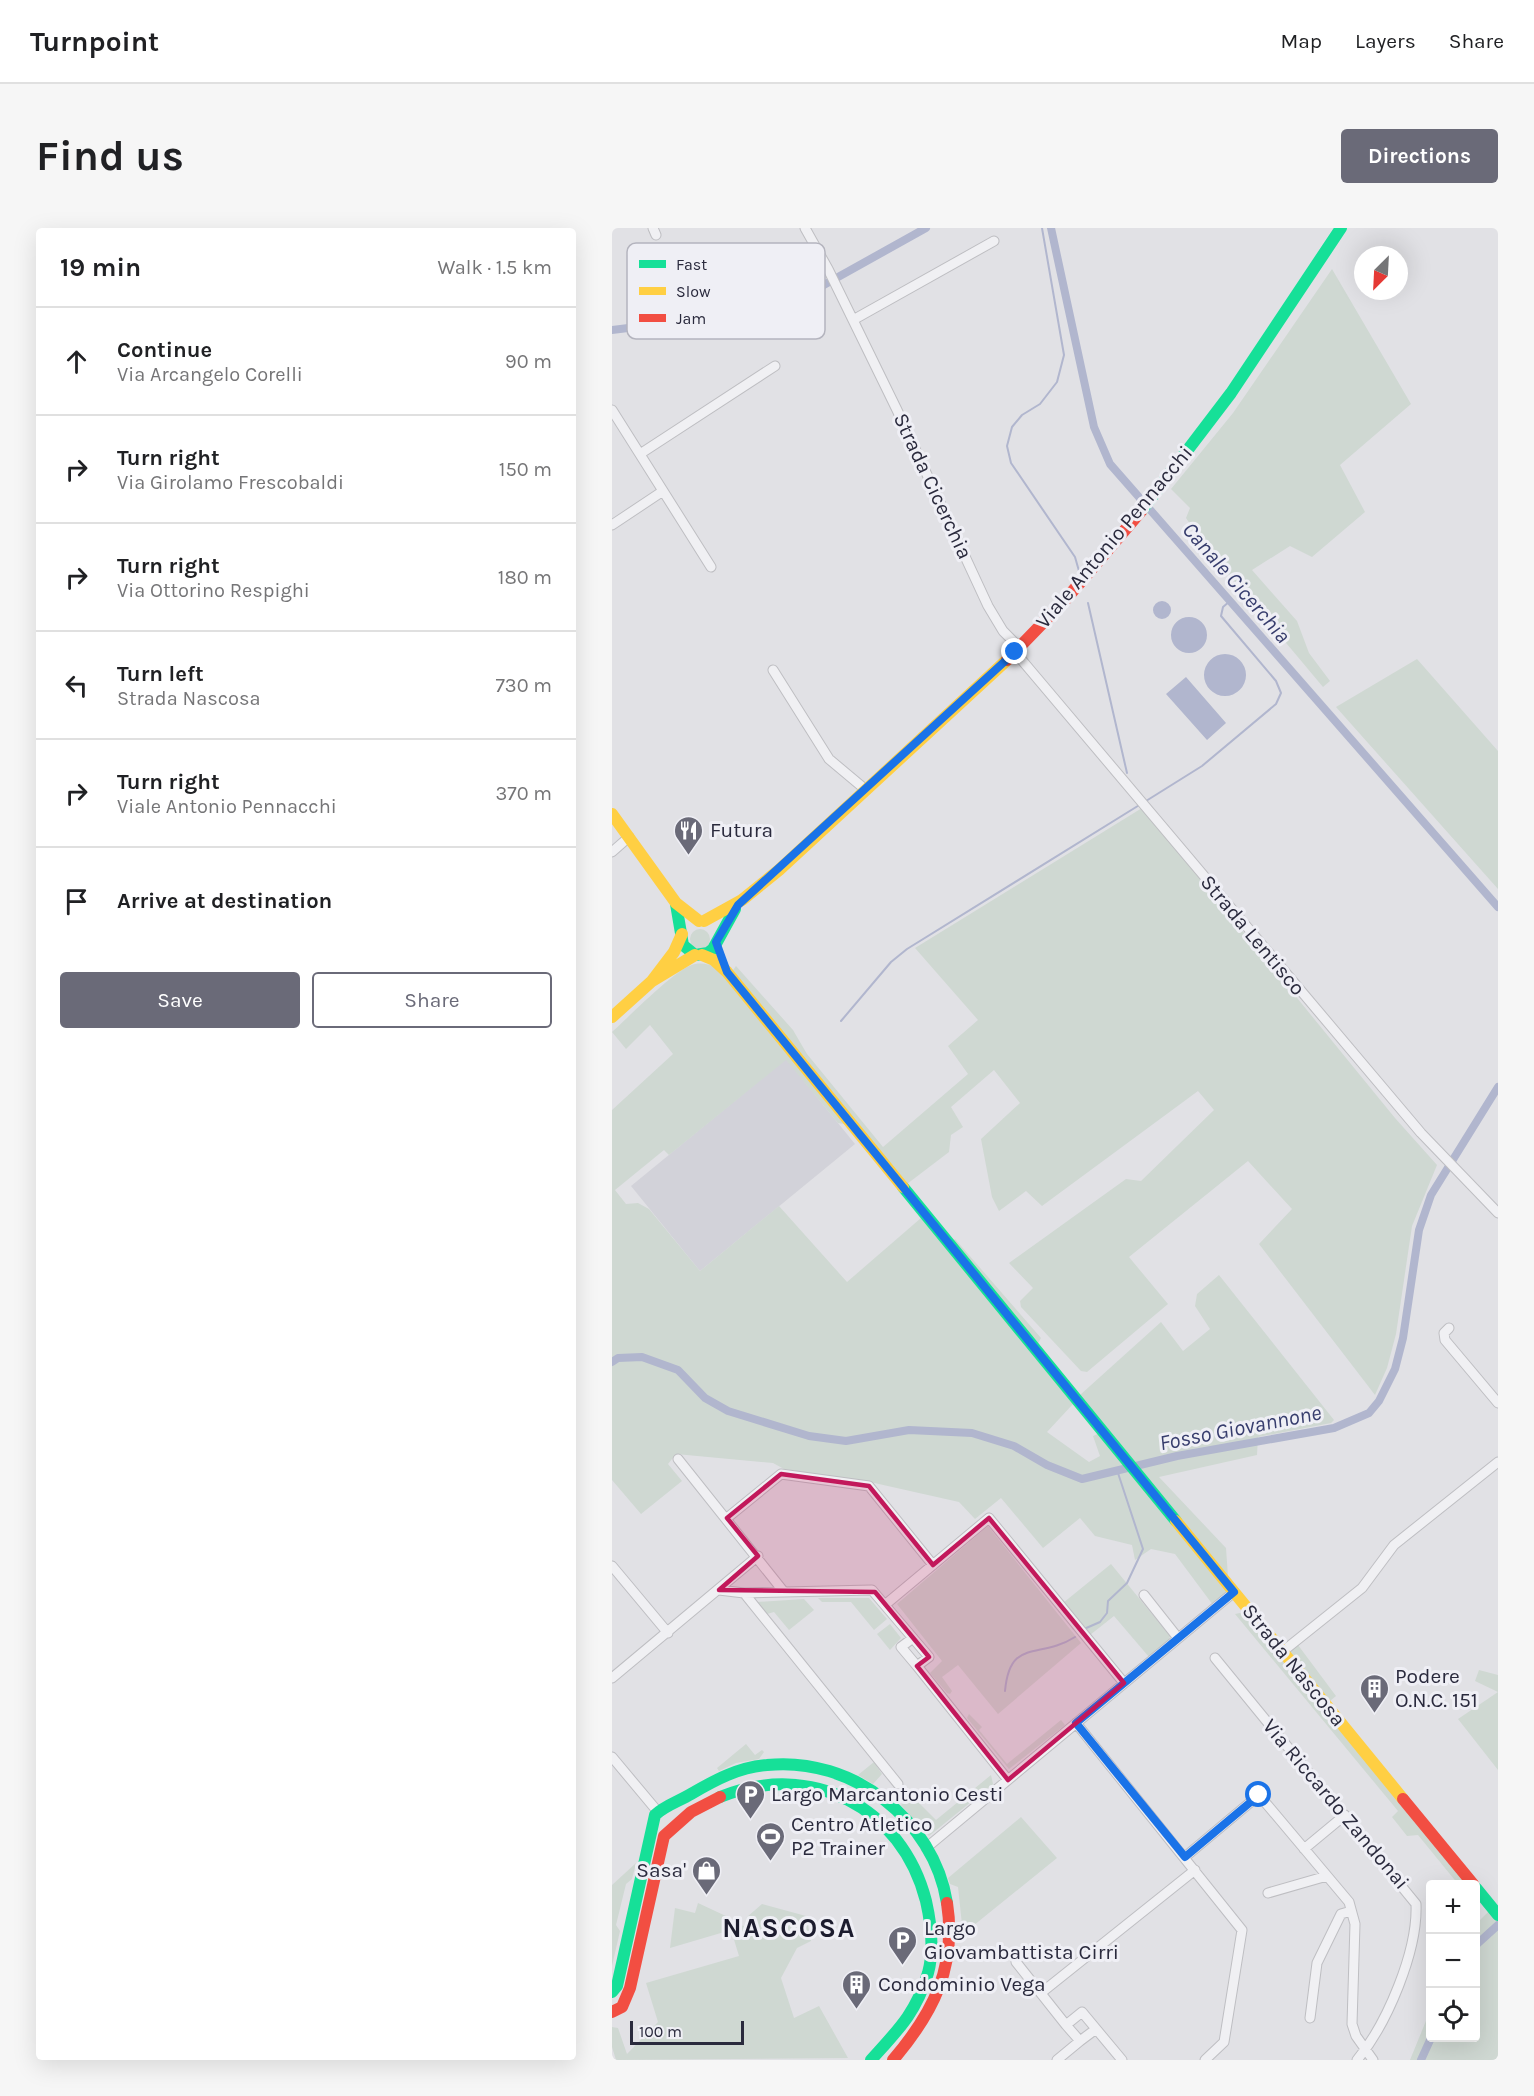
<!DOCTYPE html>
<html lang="en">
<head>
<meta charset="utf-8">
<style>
  :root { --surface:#fff; --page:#f6f6f6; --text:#202124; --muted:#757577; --line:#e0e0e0; --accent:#6a6a78 }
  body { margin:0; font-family:Karla,sans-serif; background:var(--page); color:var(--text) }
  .controls { position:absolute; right:18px; bottom:18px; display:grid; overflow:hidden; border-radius:6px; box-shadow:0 6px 24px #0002 }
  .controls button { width:54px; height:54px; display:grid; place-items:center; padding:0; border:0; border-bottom:2px solid var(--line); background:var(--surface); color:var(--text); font:30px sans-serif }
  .compass { position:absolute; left:742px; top:18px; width:54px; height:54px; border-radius:50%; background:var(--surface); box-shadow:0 6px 24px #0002; rotate:204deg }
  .scale { position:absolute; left:18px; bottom:15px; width:114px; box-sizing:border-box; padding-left:6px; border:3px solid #2a2a3d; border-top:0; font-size:16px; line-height:21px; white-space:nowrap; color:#2a2a3d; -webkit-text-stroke:4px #efeff5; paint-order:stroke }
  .stop { position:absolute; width:18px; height:18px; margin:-14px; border:4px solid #1a73e8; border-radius:50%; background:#fff }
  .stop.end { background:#1a73e8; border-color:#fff; box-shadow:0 2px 6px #0008 }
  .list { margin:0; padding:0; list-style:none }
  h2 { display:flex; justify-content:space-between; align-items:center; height:78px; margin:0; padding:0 24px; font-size:26px }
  h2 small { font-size:20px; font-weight:400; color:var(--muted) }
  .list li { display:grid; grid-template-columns:39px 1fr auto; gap:18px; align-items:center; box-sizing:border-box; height:108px; padding:0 24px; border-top:2px solid var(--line) }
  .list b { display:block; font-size:22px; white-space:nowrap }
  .list p { margin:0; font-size:20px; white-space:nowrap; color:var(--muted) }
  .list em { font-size:20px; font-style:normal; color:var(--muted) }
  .actions { display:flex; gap:12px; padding:18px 24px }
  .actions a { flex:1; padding:14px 0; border:2px solid var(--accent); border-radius:6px; text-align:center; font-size:21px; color:var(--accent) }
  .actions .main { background:var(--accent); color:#fff }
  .icon { flex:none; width:33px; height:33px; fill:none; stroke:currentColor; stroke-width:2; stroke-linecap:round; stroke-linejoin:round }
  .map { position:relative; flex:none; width:886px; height:1832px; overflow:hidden; border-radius:6px }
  header { display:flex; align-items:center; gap:36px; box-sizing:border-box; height:84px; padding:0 30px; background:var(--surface); border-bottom:2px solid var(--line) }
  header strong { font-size:28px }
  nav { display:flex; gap:33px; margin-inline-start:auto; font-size:21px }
  .intro { display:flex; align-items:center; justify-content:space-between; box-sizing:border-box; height:144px; padding:0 36px }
  h1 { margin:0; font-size:42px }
  .button { padding:15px 27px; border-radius:6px; background:var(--accent); color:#fff; font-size:21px; font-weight:700 }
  main { display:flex; gap:36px; padding:0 36px }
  aside { flex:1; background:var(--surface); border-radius:6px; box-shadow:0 6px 24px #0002 }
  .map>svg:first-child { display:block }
</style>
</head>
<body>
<header>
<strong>Turnpoint</strong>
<nav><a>Map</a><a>Layers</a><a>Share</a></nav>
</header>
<div class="intro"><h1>Find us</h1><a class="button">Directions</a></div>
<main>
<aside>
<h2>19 min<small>Walk · 1.5 km</small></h2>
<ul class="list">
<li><svg class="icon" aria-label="ahead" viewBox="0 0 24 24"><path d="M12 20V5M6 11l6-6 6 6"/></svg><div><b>Continue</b><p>Via Arcangelo Corelli</p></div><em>90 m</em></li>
<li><svg class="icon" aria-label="right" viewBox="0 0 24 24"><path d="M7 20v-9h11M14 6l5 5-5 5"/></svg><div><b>Turn right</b><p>Via Girolamo Frescobaldi</p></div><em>150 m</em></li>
<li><svg class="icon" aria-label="right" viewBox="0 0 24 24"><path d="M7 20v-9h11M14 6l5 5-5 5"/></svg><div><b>Turn right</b><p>Via Ottorino Respighi</p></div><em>180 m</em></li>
<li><svg class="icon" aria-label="left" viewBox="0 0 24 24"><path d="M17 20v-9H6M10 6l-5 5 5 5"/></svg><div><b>Turn left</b><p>Strada Nascosa</p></div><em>730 m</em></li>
<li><svg class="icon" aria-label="right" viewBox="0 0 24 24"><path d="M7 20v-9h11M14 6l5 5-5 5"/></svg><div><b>Turn right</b><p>Viale Antonio Pennacchi</p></div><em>370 m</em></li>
<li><svg class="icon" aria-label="arrive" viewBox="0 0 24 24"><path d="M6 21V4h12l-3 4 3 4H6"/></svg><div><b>Arrive at destination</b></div></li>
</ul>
<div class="actions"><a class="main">Save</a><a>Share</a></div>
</aside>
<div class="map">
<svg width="886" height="1832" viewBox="0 0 886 1832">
  <rect width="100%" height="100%" fill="#e1e1e5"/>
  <path fill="#d2d2d9" d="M174,831L243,916L88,1043L19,958Z"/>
  <path fill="#cfd8d2" d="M720,41L799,176L728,237L753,284L700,329L678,318L640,342L685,393L697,425L718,453L711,459L592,317L574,290L578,280L559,261L621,185Z
    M805,431L886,523V661L724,479Z
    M530,580L783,890L825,937L800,998L784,1106L775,1140L763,1167L647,1016L680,981L636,933L517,1029L556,1076L475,1144L469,1143L409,1079L408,1073L421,1060L397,1035L514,951L529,953L602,882L586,863L430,978L414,963L387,983L380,969L369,911L408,875L382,842L339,879L351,899L339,907L337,924L295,956L248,899L226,895L174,832L57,927L52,922L3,962L14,976L26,975L37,981L88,1043L167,978L235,1054L309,990L335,1020L343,1011L429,1110L420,1126L461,1176L435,1204L477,1234L488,1228L481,1208L495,1202L468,1167L549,1094L571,1123L598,1101L583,1078L585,1066L607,1047L722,1192L719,1195L646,1209L645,1227L547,1249L614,1320L617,1363L601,1377L563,1326L539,1321L523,1332L520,1317L483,1308L468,1290L431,1320L389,1270L363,1291L347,1274L258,1254L172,1241L161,1235L64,1226L56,1236L70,1253L29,1286L0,1252V882L61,826L38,797L14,821L0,804C16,790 66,738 83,736C96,734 108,740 117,748L124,738L181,802L195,826L271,919L356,846L336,818L366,792L303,720Z
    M78 711a10 10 0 1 1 20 0a10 10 0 1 1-20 0Z
    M376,1298L469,1415L386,1486L346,1437L330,1449L340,1463L338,1466L335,1465L318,1445L330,1433L285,1376Z
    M499,1336L558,1408L557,1412L537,1429L502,1388L478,1407L451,1375Z
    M206,1370H257L275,1391L262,1402L239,1374H210Z
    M192,1371L202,1382L177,1402L162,1384L155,1386L145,1374Z
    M633,1384L665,1422L686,1417L724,1468L712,1478L856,1656H846L806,1607L795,1608L780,1589L786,1583L623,1386Z
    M278,1396L289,1410L278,1422L265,1406Z
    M867,1442L886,1447V1542L846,1491L886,1464L863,1453Z
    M357,1486L370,1499L367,1502L395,1536L449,1492L453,1497L397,1541L355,1490Z
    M134,1516L143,1527L150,1522L152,1524L147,1531L124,1535L107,1543L105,1540Z
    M262,1534L270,1546L261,1556L246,1547Z
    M379,1547L381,1556L317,1608L289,1577L299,1567L324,1592Z
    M409,1589L445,1630L351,1706L346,1659L338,1656L336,1650Z
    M24,1635L20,1651L14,1656L4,1697L8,1703L0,1738V1657Z
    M86,1675L116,1689L115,1694L132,1698L135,1689L150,1676L194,1688L199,1713L185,1720L169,1750L182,1790L207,1778L236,1830L4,1832L0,1819V1799L6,1800L15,1826L46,1794L34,1755L127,1728L119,1702L58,1720L63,1680L83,1685Z
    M886,1679V1832H798L818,1783V1810H864V1696L877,1683Z"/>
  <path fill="#b1b6ce" d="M541 382a9 9 0 1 1 18 0a9 9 0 1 1-18 0Z
    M559 407a18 18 0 1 1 36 0a18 18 0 1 1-36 0Z
    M592 447a21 21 0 1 1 42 0a21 21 0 1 1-42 0Z
    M574,449L614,495L595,512L554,466Z"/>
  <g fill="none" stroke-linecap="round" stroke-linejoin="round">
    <path stroke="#b1b6ce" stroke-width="2" d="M430,0L452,127L445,154L428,176L410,187L400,199L395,218L399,235L463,329L467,343
      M476,375L515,545
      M534,573L590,538L664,476L669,465L664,453L609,388L611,379L618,373
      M229,793L279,734L295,721L529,576
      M472,1401L488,1394L495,1385L496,1373L515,1355L531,1321L505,1242
      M393,1463C398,1409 427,1432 463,1409"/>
    <path stroke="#b1b6ce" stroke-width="8" d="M439,0L482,199L498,236L886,679
      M0,102L111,88L210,58L314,0
      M0,1134L6,1130L30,1129L66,1142L93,1170L116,1183L197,1208L234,1213L297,1202L360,1205L402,1218L435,1237L470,1251L565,1228L722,1200L757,1185L767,1173L783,1141L791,1110L807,1002L819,967L886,859
      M864,1717L886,1697
      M809,1832L819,1810"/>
    <defs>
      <path id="street" d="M41,0L44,7
        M193,0L216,41L285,182L376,378L391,403L407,419
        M241,92L382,13
        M0,182L99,339
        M28,226L163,138
        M0,297L51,263
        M403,424L809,905L886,985
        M161,442L217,531L254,562
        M0,624L17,609
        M837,1100L832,1105L833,1112L886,1175
        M66,1231L172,1364
        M115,1290L169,1246L257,1258L321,1337
        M0,1338L56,1405
        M107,1362L132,1365L260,1362L317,1429L305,1438L289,1419L301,1410
        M132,1365L286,1556
        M532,1367L566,1410
        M274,1376L377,1290L512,1455
        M670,1424L750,1360L782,1317L886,1234
        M603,1430L804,1676C806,1723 775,1796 745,1832
        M305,1438L396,1552
        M0,1450L146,1328
        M464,1495L630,1702L612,1814L593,1832
        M0,1529L46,1584
        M314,1620L622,1364
        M692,1621L733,1587
        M573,1629L647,1567L737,1674L743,1696L740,1796L744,1808L761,1832
        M656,1665L715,1648
        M404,1734L454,1797
        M429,1765L583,1642
        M698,1790L705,1735L729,1686L739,1683
        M484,1801L468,1813L454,1797L470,1784L510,1832
        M445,1832L468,1813"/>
    </defs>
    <use href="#street" stroke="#bebec2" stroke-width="11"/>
    <use href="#street" stroke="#f0f0f3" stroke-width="9"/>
    <path stroke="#16e098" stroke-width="12" d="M530,282L619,165L729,0
      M64,676L71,717L83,727L96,725L101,721L123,681
      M291,959L564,1293
      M108,1569C199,1532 290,1579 314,1673C319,1695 322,1723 316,1745C304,1785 286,1802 259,1832
      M864,1660L886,1687
      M0,1764L5,1758L43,1587C52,1578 67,1573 79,1566C103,1552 127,1539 155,1537C240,1528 322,1592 335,1675"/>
    <path stroke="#ffcf43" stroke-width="12" d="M0,586L64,675L87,693
      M92,693L130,672L167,642L395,432
      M90,727L102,732L115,744L291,959
      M40,753L62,724L70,706
      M0,789L40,753L83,727
      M564,1293L791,1571"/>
    <path stroke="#f24e42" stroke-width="12" d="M395,432L454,371L530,282
      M791,1571L861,1656
      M0,1784L10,1779L18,1760L52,1608L79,1584L108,1569
      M281,1832C321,1785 345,1739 335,1675"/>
  </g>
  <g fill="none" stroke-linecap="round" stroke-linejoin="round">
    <path stroke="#1a73e8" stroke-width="8" d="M403,424L126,677L104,714L115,744L622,1364L464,1495L573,1629L647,1567"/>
  </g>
  <path fill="#c2185b" fill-opacity="0.2" stroke="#c2185b" stroke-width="4.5" stroke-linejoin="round" d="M169,1246L257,1258L321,1337L377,1290L512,1455L396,1552L305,1438L317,1429L263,1364L107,1362L146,1328L115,1290Z"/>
  <defs>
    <symbol id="restaurant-pin" viewBox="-11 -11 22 30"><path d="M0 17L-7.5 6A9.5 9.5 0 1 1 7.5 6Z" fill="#6a6a78" stroke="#efeff5"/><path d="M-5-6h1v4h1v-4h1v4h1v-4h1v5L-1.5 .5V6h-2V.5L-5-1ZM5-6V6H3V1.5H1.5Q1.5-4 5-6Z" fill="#fff"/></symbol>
    <symbol id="building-pin" viewBox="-11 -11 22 30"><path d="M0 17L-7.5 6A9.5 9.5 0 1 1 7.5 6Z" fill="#6a6a78" stroke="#efeff5"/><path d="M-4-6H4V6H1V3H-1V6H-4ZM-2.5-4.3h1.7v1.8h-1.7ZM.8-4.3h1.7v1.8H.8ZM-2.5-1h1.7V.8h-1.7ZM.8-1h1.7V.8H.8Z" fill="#fff"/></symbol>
    <symbol id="parking-pin" viewBox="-11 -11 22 30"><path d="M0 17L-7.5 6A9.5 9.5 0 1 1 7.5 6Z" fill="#6a6a78" stroke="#efeff5"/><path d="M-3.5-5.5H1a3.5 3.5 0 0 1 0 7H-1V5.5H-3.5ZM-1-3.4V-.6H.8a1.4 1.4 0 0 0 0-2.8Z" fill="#fff"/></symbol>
    <symbol id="stadium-pin" viewBox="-11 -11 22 30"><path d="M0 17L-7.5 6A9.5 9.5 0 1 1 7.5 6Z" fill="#6a6a78" stroke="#efeff5"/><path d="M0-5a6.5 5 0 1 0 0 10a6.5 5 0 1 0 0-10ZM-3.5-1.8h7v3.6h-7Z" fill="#fff"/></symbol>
    <symbol id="shop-pin" viewBox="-11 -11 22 30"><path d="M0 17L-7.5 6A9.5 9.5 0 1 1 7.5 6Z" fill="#6a6a78" stroke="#efeff5"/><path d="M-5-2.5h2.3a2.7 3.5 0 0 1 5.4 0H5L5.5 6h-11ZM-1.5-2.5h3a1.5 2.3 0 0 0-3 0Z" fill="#fff"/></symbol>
  </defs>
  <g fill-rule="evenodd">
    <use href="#restaurant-pin" x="60" y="586" width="33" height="45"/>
    <use href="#building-pin" x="746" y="1444" width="33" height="45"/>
    <use href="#parking-pin" x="122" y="1550" width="33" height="45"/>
    <use href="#stadium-pin" x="142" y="1592" width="33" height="45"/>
    <use href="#shop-pin" x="78" y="1626" width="33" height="45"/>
    <use href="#parking-pin" x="274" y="1696" width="33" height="45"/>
    <use href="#building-pin" x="228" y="1740" width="33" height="45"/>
  </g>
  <g text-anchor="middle" stroke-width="6" stroke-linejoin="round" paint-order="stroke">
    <g font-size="21" fill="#2a2a3d" stroke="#efeff5">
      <text transform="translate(321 258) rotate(65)" y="7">Strada Cicerchia</text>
      <text transform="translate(502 309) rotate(-50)" y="7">Viale Antonio Pennacchi</text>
      <text transform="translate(641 707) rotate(50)" y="7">Strada Lentisco</text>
      <text transform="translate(682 1437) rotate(51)" y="7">Strada Nascosa</text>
      <text transform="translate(724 1576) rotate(50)" y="7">Via Riccardo Zandonai</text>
    </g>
    <g font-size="21" fill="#2a2a3d" stroke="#efeff5" text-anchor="start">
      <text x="98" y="609">Futura</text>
      <text x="783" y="1455">Podere<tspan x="783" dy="24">O.N.C. 151</tspan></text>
      <text x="159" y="1573">Largo Marcantonio Cesti</text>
      <text x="179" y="1603">Centro Atletico<tspan x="179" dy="24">P2 Trainer</tspan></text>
      <text x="74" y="1649" text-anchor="end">Sasa'</text>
      <text x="312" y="1707">Largo<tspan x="312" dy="24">Giovambattista Cirri</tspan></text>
      <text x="266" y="1763">Condominio Vega</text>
    </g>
    <g font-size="22" font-style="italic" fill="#373d6d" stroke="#efeff5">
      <text transform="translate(625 354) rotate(49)" y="8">Canale Cicerchia</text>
      <text transform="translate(628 1199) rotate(-11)" y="8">Fosso Giovannone</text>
    </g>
    <g font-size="27" font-weight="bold" letter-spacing="1.5" fill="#1c1c2e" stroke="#efeff5">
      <text x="177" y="1709">NASCOSA</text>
    </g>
  </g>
  <rect x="15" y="15" width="198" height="96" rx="9" fill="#efeff5" stroke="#b4b4be" stroke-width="1.5"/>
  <rect x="27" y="32" width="27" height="8" fill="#16e098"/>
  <rect x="27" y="59" width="27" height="8" fill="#ffcf43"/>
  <rect x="27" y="86" width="27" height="8" fill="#f24e42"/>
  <g font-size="16" fill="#2a2a3d">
    <text x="64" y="42">Fast</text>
    <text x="64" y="69">Slow</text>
    <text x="64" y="96">Jam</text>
  </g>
</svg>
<div class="controls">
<button>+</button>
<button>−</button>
<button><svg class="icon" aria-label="locate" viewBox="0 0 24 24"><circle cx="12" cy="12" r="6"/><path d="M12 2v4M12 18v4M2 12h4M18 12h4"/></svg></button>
</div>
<svg class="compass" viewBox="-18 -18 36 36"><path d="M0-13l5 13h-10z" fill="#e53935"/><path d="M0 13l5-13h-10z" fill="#757577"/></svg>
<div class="scale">100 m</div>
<div class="stop" style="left:647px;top:1567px"></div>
<div class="stop end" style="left:403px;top:424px"></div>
</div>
</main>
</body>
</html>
